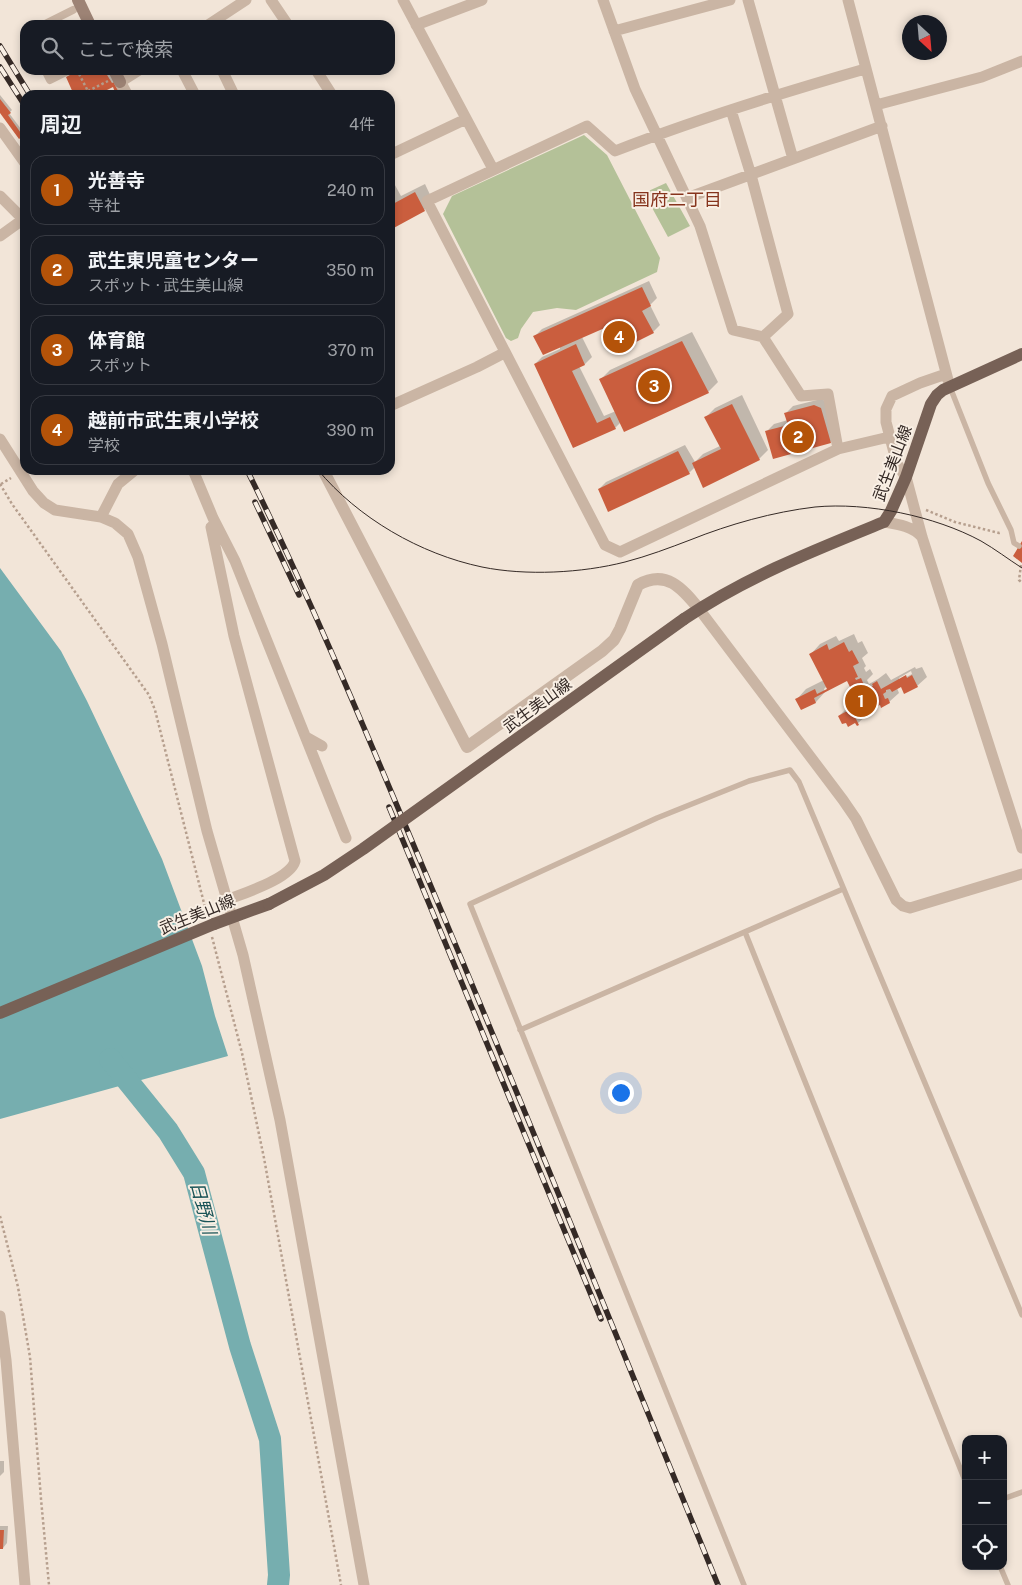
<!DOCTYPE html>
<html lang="ja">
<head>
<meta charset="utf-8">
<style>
  :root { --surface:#171b24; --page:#242831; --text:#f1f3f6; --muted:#9ea1a6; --line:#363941; --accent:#b45309 }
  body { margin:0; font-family:"Public Sans","Noto Sans JP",sans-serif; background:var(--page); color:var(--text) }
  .controls { position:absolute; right:15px; bottom:15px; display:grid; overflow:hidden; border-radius:10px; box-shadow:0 2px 8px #0003 }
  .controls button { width:45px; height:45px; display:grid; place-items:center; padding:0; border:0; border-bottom:1px solid var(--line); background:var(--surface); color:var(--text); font:25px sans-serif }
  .compass { position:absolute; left:902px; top:15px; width:45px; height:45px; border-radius:50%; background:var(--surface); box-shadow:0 2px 8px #0003; rotate:154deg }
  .you { position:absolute; left:620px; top:1092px; width:18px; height:18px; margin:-12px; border:4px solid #fff; border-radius:50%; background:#1a73e8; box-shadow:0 0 0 8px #1a73e833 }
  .badge { display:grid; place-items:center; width:32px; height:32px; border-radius:50%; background:var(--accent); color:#fff; font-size:16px; font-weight:700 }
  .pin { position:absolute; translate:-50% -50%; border:2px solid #fff; box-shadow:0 1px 5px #0006 }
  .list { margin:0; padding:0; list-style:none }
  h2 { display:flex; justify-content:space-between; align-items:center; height:65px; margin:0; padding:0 20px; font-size:21px }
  h2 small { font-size:16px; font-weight:400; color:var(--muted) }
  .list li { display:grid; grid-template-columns:32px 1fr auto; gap:15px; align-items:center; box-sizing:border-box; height:70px; margin:0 10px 10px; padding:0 10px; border:1px solid var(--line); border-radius:15px }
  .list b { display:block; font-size:19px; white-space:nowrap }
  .list p { margin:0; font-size:16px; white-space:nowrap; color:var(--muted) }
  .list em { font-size:16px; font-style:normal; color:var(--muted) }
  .icon { flex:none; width:28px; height:28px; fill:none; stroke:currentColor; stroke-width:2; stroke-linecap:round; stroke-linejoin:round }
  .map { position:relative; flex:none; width:1022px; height:1585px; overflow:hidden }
  .search { position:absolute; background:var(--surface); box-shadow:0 2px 8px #0003; left:20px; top:20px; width:375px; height:55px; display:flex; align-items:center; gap:12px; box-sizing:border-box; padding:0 18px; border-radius:15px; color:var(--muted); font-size:19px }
  .panel { position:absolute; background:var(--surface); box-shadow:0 2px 8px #0003; left:20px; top:90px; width:375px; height:385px; border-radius:15px }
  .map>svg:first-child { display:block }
</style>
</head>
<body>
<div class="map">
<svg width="1022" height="1585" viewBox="0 0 1022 1585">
  <rect width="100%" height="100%" fill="#f2e5d8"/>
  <path fill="#b4c198" d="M584,135L607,155L660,258L657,272L576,310L557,308L533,312L521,329L518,338L511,341L506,338L443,214L452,196Z
    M666,183L690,226L668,237L644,193Z"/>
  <path fill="#76aeaf" d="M0,568L61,651L87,701L162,859L202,966L215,1016L228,1056L0,1119Z"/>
  <path fill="#0003" fill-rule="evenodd" d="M68,70H114L118,95L113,85L94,95H76L67,77L70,74Z
    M0,95L12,110L9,113L24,133L20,137L0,111Z
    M390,176L401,196L425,184L433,201L424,210L390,228Z
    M649,281L657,298L650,305L660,325L653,332L623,318L582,337L592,357L585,364L579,366L604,416L616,411L601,379L610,370L692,332L718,382L708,392L621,422L615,428L574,447L535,364L542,357L560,349V346L535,336L542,329Z
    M742,395L768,450L759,459L695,467L689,473L599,489L606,482L685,445L695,462L703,454L720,446L706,417L715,408Z
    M821,399L828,402L837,435L830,442L767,431L774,424L788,420L786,413L793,406Z
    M854,634L858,643L862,641L868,653L862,658L866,666L864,668L866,672L870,669L873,674L867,680L869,684L878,679L886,673L891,680L915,667L916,669L922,667L927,677L917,686L901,685L897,688L899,693L889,702L881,703L866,710L868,714L857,724L856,722H847L839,716L849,706L846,700L854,692L847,680L827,686L824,689L825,692L816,702L802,709L797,699L806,689L824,680L811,654L820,644L836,636L839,641ZM911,671L912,674L899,681V678Z
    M0,1461H4V1472L0,1476Z
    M0,1526H8L7,1543L3,1548L0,1547Z"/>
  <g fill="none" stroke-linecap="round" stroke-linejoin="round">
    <path stroke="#76aeaf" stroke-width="22" d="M110,1059L168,1131L194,1173L240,1346L270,1439L279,1575L278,1585"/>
  </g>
  <path fill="#ca5e3e" d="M67,70H104L112,83L115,82L121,95H116L113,87L97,95H74L66,77L70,75Z
    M0,99L11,113L8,115L23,136L19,139L0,113Z
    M415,192L425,211L390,230V202L391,205Z
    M642,287L651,306L642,311L654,333L634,343L623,320L543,355L533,336Z
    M682,341L709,393L624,432L599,379Z
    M576,344L585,365L572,371L597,423L610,417L616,429L573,448L534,364Z
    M732,404L760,460L703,488L692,463L721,449L704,417Z
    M814,405L821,408L831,443L773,459L765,431L788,425L784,413Z
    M678,451L690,474L608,512L598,489Z
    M1022,541V563L1013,556Z
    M844,642L849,652L852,650L859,663L853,666L858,677L855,678L856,680L861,678L864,685L857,688L859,693L873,686L872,684L877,681L881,689L906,675L907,678L912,675L918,687L904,694L901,687L892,692L890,689L886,690V692L883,694L885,699L888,698L890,703L881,708L880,705L855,717L859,725L857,726L855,723L848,727L846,723L842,724L838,716L849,710L844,700L854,695L847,681L814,698L816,703L801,710L795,699L815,689L817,694L827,689L809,654L827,644L829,650Z
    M0,1530H4L3,1549H0Z"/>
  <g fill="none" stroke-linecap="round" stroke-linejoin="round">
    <path stroke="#b69f8e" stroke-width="2.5" stroke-dasharray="2.5 2.5" stroke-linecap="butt" d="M79,74L90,95
      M88,91L108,81
      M0,484L12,504L149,695L155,710L207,915
      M1,484L11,478
      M926,510L955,522L999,533L1002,532
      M1021,565L1019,580L1022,583
      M212,937L242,1053L264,1158L341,1585
      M0,1216L18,1287L30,1357L41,1499L49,1585"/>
    <path stroke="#cab5a4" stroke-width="5.5" d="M950,387L988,483L1011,530L1014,543L1019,546
      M745,932L966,1483
      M520,1030L843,889
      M1003,1499L1022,1492
      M1000,1566L1008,1585
      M744,1585L470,904L657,818L749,781L790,770L799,782L1022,1315"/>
    <path stroke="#cab5a4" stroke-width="8" d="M43,25L73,10
      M45,70L50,80L70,70"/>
    <path stroke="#cab5a4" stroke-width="11" d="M271,0L288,25
      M403,0L493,169
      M603,0L635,89L700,226L733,330L763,337L801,396L828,394L838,449
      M748,0L793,159
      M848,0L948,380
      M208,25L246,0
      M416,25L482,0
      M614,31L730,0
      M865,69C781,93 697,119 615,151L587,126L427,201C486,316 546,430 605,545L620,552L838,449L889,437
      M182,70L195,95
      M222,70L234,95
      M316,70L332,95
      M120,82L139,70
      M876,105L982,77L1022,61
      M731,110L751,175L788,314L763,337
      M0,128L25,163
      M390,155L466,119
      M0,196L23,219
      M687,198L882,126
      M0,236L25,218
      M946,374L920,383L892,396L886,409V422L897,464L906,477L922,537L1022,848
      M390,406L477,367L504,353
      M0,439L33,491L44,503L55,510L101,517L115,523L128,534L138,557L162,644L207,831L243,955L280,1120L364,1585
      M193,470L213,518L235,561L346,838
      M101,517L118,484L135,470
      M884,522C897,524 913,526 922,537
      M216,524L211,527L234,636L295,861C290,879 244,893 227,900
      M699,609L843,800L856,819L896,900L903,906L910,908L1022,874
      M306,737L322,746
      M0,1316L6,1360L25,1585"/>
    <path stroke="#cab5a4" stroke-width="12" d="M120,82L127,95
      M323,470L467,747L602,651L614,640L620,629L638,585C666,569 682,588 699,609"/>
    <path stroke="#9d8375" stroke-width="12" d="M78,0L90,25
      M114,70L120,82"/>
    <path stroke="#776156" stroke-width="12" d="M684,619C746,577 815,550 884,522L891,511L906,477L931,404L937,395L943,390L1022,354
      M214,924L269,904"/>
    <path stroke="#352a26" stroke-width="1" d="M318,470C358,518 420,554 482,567C526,576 582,573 625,562C648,556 669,548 690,540C730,524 773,512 815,507C867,502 935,516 981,541C995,549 1008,559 1022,568"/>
    <defs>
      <path id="rail" d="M0,46L30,95
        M0,67L25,106
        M247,470C311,599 366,732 422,865C523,1104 620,1345 718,1585
        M255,502L299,595
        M389,807L601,1319"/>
    </defs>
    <use href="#rail" stroke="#352a26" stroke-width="5.5"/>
    <use href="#rail" stroke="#f9efe4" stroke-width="4" stroke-dasharray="11" stroke-linecap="butt"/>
    <path stroke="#776156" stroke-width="12" d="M269,904L324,875L363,849L684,619
      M0,1013L214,924"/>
  </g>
  <g text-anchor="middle" stroke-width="4" stroke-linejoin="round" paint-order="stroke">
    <g font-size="16" fill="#352a26" stroke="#f9efe4">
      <text transform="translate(892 463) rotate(-69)" y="6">武生美山線</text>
      <text transform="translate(537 705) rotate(-36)" y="6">武生美山線</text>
      <text transform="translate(197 914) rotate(-22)" y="6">武生美山線</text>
    </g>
    <g font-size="18" fill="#86341d" stroke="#f9efe4">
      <text x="677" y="206">国府二丁目</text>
    </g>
    <g font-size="18" font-style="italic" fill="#1a5457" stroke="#f9efe4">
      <text transform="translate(203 1208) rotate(75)" y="6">日野川</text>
    </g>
  </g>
</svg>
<div class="controls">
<button>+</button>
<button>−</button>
<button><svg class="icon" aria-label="locate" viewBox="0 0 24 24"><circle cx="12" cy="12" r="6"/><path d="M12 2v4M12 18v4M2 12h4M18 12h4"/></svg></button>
</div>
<svg class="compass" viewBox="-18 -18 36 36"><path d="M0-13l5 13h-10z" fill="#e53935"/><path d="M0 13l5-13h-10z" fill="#9ea1a6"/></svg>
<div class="you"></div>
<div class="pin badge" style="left:861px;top:701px">1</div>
<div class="pin badge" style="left:798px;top:437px">2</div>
<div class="pin badge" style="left:654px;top:386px">3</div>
<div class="pin badge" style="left:619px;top:337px">4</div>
<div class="search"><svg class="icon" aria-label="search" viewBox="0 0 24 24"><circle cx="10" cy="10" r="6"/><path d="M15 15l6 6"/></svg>ここで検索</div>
<section class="panel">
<h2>周辺<small>4件</small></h2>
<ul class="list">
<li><span class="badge">1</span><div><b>光善寺</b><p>寺社</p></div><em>240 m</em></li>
<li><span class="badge">2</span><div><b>武生東児童センター</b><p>スポット · 武生美山線</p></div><em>350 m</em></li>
<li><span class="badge">3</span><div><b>体育館</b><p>スポット</p></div><em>370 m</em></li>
<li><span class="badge">4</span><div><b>越前市武生東小学校</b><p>学校</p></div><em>390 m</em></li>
</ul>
</section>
</div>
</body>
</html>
